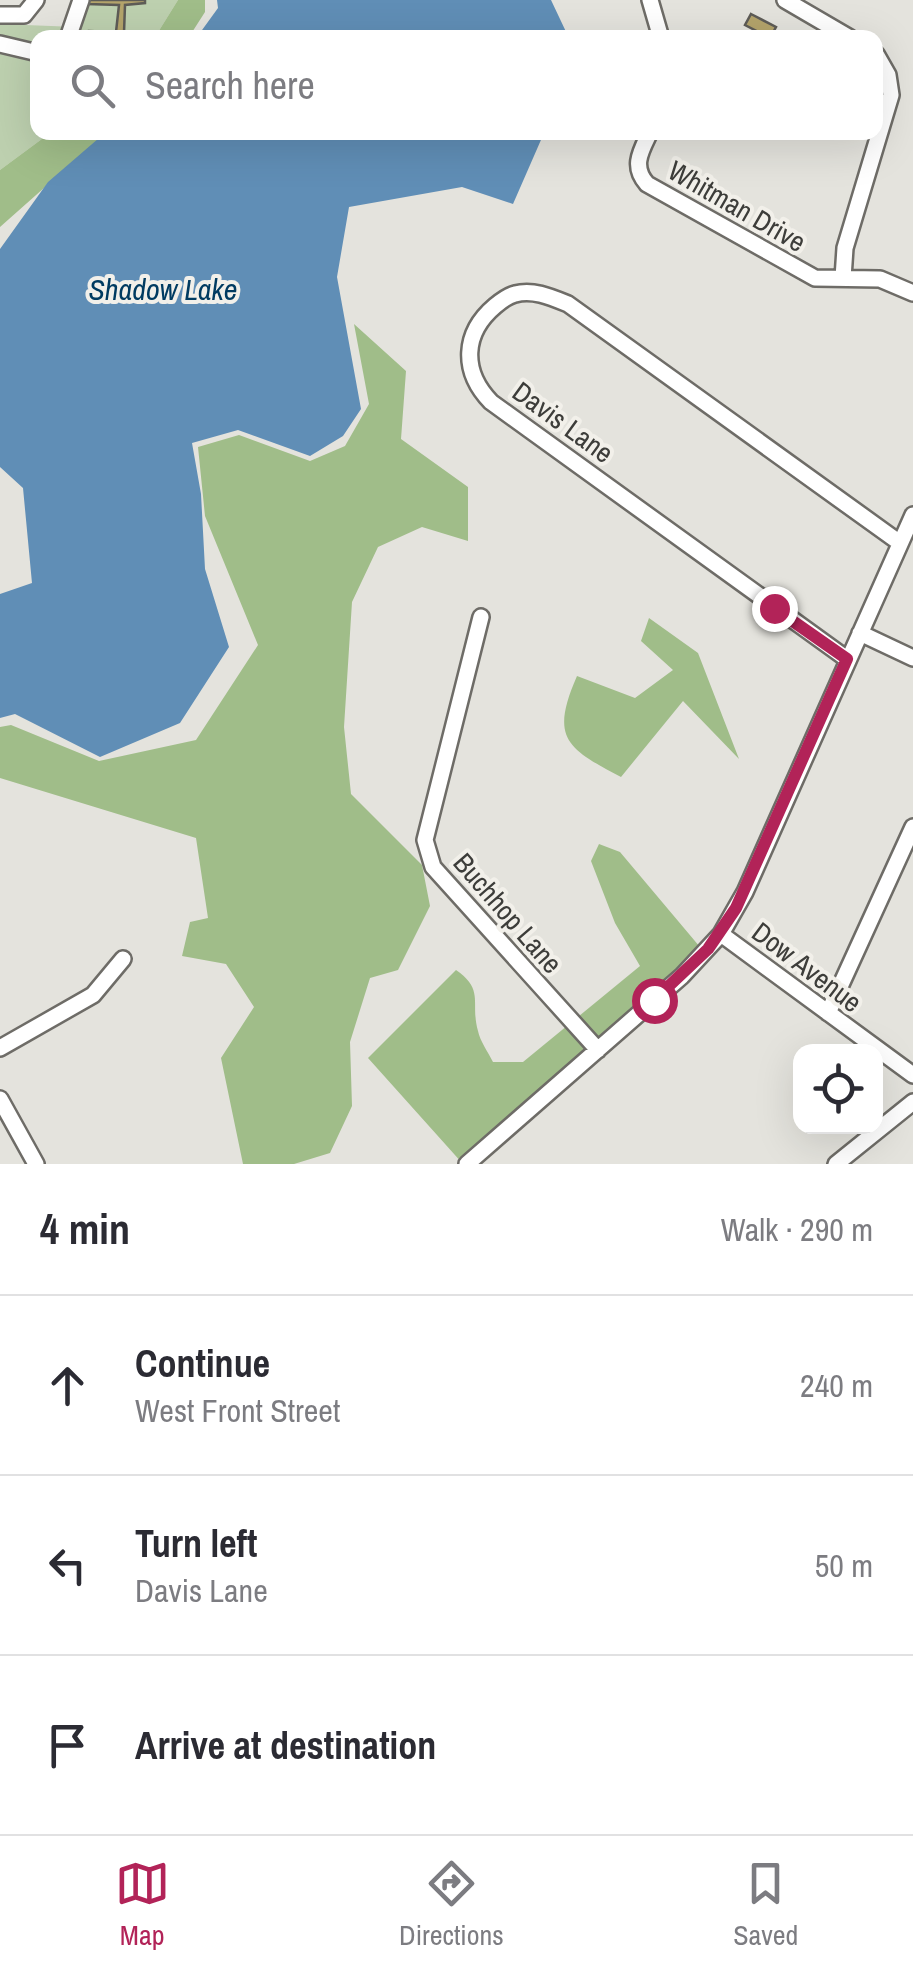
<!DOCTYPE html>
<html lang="en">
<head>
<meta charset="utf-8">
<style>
  :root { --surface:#fff; --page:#f2f2f3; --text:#2b2b33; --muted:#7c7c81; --line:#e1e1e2; --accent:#b22358 }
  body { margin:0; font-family:"Archivo Narrow",sans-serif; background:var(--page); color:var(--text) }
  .controls { position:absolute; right:30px; bottom:30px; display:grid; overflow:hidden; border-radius:20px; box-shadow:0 10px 40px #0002 }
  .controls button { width:90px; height:90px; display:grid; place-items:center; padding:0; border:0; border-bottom:2px solid var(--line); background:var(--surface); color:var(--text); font:50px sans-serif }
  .stop { position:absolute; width:30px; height:30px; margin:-22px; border:8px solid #b22358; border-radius:50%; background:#fff }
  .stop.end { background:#b22358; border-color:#fff; box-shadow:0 2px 10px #0008 }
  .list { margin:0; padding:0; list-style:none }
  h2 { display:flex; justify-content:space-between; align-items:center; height:130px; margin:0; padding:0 40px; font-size:42px }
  h2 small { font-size:32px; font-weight:400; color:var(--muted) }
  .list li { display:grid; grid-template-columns:65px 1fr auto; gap:30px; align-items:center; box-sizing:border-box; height:180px; padding:0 40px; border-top:2px solid var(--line) }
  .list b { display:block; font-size:38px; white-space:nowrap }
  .list p { margin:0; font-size:32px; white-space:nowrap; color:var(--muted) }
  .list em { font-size:32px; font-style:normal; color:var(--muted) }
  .icon { flex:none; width:55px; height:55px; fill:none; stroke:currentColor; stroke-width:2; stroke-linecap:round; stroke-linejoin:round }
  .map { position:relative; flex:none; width:913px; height:1164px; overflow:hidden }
  .search { position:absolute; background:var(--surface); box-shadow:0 10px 40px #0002; left:30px; right:30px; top:30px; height:110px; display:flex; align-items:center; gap:25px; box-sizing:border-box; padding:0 35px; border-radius:20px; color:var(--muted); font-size:38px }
  .sheet { height:670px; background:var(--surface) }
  nav { display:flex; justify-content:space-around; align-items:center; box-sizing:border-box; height:140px; border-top:2px solid var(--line); background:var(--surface); font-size:28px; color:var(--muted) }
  nav a { display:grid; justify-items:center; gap:5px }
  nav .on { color:var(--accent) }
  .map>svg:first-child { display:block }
</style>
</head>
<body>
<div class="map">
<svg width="913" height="1164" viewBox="0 0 913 1164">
  <rect width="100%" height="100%" fill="#e4e3dd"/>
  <path fill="#bdd0af" d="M74,0H178L155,37L38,38V132L50,133L0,170V24L76,27Z"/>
  <path fill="#a0bd89" d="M178,0H205V12L189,37H155Z
    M50,133H106L0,227V170Z
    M354,324L406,371L401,439L468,487V541L422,527L378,547L352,602L344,727L351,794L422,865L430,906L398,970L370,978L350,1042L352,1106L330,1153L294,1164H243L221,1058L254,1007L226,964L182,956L190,922L208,918L196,838L0,778V727L11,725L99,761L196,740L258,645L205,516L198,447L239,435L310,461L345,446L369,404Z
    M649,618L698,653L739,759L683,701L621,777C566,748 550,738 577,676L635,698L673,670L641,641Z
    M599,844L620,852L705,953L463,1164L368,1058L456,970C485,990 470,1003 478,1031C480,1041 488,1052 493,1062H523L640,966L615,923L591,861Z"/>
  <path fill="#608eb6" d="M217,0H551L568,36L197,37L218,8Z
    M106,132L544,133L513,204L462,187L349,207L337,277L361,409L343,436L310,456L238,430L192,443L201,494L205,569L229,647L180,723L100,757L15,714L0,718V594L32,583L23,488L0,467V249L48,182Z"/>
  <path fill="#b4a46b" stroke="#5e5c57" stroke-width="2.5" d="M87,0H145V3L125,5L124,33L136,32L135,38H89V31L116,32L119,5L87,4Z
    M751,14L776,27L770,38L745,25Z"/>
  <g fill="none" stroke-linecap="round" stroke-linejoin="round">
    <defs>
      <path id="minor" d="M650,0L661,38
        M785,0L850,38
        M0,15H24L36,0
        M68,38L81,0
        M0,44L38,53
        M650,132C641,151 631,166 647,184L815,278L880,279L913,293
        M843,278L845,248L891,95L888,75L876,54
        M481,617L425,840L433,867L598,1050
        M860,633L913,658
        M847,659L491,402C461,371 463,333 495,306C501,301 507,296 515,294C533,289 551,297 568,304L900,543
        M721,934L913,1075
        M828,1013L913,827
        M0,1048L93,995L123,959
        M0,1099L36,1164
        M467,1164L682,976L721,934L745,892L913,515
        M836,1164L913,1102"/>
    </defs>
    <use href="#minor" stroke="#6e6c67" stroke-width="20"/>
    <use href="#minor" stroke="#fff" stroke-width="15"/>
  </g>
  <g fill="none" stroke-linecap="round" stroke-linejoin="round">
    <path stroke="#b22358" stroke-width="12" d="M654,1000L708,949L736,908L847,659L774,608"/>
  </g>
  <g text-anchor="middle" stroke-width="8" stroke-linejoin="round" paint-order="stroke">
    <g font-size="28" fill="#3d3d3a" stroke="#f2f0ea">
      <text transform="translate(737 206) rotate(30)" y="10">Whitman Drive</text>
      <text transform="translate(563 422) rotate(36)" y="10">Davis Lane</text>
      <text transform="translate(508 913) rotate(49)" y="10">Buchhop Lane</text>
      <text transform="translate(807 967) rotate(37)" y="10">Dow Avenue</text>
    </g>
    <g font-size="30" font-style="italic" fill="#003b61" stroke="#f2f0ea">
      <text x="163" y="300">Shadow Lake</text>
    </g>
  </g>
</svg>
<div class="controls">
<button><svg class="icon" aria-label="locate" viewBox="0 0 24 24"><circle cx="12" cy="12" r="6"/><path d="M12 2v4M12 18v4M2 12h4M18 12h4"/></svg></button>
</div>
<div class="stop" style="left:654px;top:1000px"></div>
<div class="stop end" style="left:774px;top:608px"></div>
<div class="search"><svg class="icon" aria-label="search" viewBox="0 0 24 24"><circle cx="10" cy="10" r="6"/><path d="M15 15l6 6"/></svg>Search here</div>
</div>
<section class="sheet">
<h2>4 min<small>Walk · 290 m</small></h2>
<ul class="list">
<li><svg class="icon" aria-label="ahead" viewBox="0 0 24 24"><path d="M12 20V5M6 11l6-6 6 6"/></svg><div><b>Continue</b><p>West Front Street</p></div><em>240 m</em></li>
<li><svg class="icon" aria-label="left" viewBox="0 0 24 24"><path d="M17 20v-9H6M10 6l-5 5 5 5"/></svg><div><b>Turn left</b><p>Davis Lane</p></div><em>50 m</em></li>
<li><svg class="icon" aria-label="arrive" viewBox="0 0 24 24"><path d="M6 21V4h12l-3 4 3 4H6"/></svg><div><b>Arrive at destination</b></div></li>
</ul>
</section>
<nav>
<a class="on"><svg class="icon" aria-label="map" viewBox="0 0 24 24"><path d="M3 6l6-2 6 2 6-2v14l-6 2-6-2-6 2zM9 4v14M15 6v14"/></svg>Map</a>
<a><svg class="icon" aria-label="directions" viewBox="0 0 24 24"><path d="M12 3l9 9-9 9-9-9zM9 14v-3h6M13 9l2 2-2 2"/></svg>Directions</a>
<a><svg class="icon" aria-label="saved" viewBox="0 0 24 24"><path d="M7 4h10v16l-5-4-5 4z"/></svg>Saved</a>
</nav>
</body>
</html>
